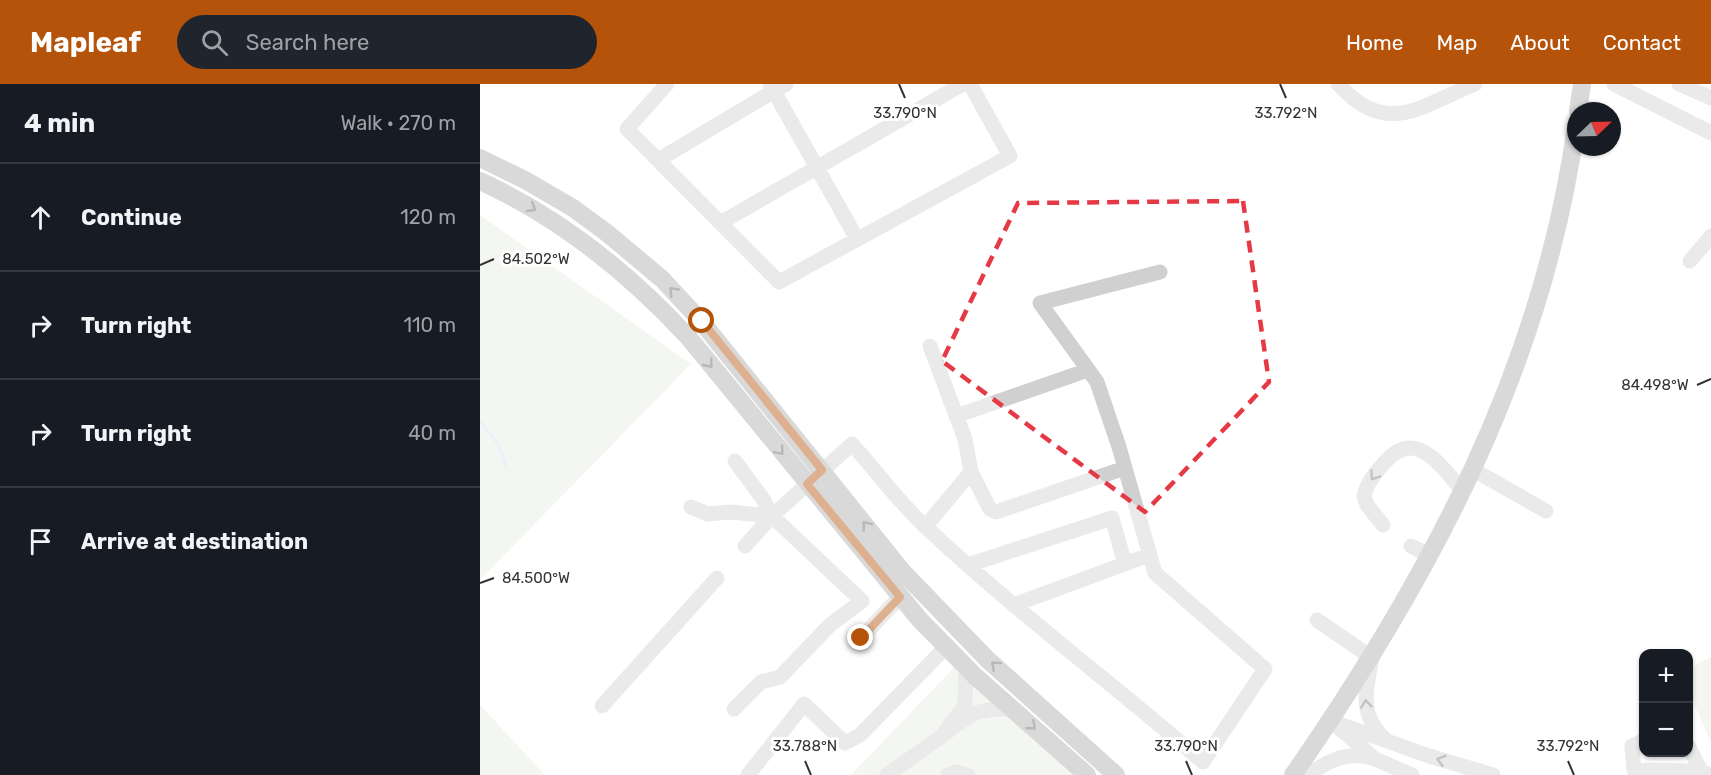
<!DOCTYPE html>
<html lang="en">
<head>
<meta charset="utf-8">
<style>
  :root { --surface:#171b24; --page:#20242c; --text:#f1f3f6; --muted:#9ea1a6; --line:#363941; --accent:#b45309 }
  body { margin:0; font-family:Rubik,sans-serif; background:var(--page); color:var(--text) }
  .controls { position:absolute; right:18px; bottom:18px; display:grid; overflow:hidden; border-radius:12px; box-shadow:0 2px 4px #0004 }
  .controls button { width:54px; height:54px; display:grid; place-items:center; padding:0; border:0; border-bottom:2px solid var(--line); background:var(--surface); color:var(--text); font:30px sans-serif }
  .compass { position:absolute; left:1087px; top:18px; width:54px; height:54px; border-radius:50%; background:var(--surface); box-shadow:0 2px 4px #0004; rotate:67deg }
  .stop { position:absolute; width:18px; height:18px; margin:-14px; border:4px solid #b45309; border-radius:50%; background:#fff }
  .stop.end { background:#b45309; border-color:#fff; box-shadow:0 2px 6px #0008 }
  .list { margin:0; padding:0; list-style:none }
  h2 { display:flex; justify-content:space-between; align-items:center; height:78px; margin:0; padding:0 24px; font-size:26px }
  h2 small { font-size:20px; font-weight:400; color:var(--muted) }
  .list li { display:grid; grid-template-columns:39px 1fr auto; gap:18px; align-items:center; box-sizing:border-box; height:108px; padding:0 24px; border-top:2px solid var(--line) }
  .list b { display:block; font-size:22px; white-space:nowrap }
  .list em { font-size:20px; font-style:normal; color:var(--muted) }
  .icon { flex:none; width:33px; height:33px; fill:none; stroke:currentColor; stroke-width:2; stroke-linecap:round; stroke-linejoin:round }
  .map { position:relative; flex:none; width:1231px; height:691px; overflow:hidden }
  header { display:flex; align-items:center; gap:36px; box-sizing:border-box; height:84px; padding:0 30px; background:var(--accent); color:#fff }
  header strong { font-size:28px }
  nav { display:flex; gap:33px; margin-inline-start:auto; font-size:21px }
  .search { width:420px; height:54px; background:var(--page); display:flex; align-items:center; gap:15px; box-sizing:border-box; padding:0 21px; border-radius:33px; color:var(--muted); font-size:22px }
  main { display:flex }
  aside { flex:1; background:var(--surface) }
  .map>svg:first-child { display:block }
</style>
</head>
<body>
<header>
<strong>Mapleaf</strong>
<div class="search"><svg class="icon" aria-label="search" viewBox="0 0 24 24"><circle cx="10" cy="10" r="6"/><path d="M15 15l6 6"/></svg>Search here</div>
<nav><a>Home</a><a>Map</a><a>About</a><a>Contact</a></nav>
</header>
<main>
<aside>
<h2>4 min<small>Walk · 270 m</small></h2>
<ul class="list">
<li><svg class="icon" aria-label="ahead" viewBox="0 0 24 24"><path d="M12 20V5M6 11l6-6 6 6"/></svg><div><b>Continue</b></div><em>120 m</em></li>
<li><svg class="icon" aria-label="right" viewBox="0 0 24 24"><path d="M7 20v-9h11M14 6l5 5-5 5"/></svg><div><b>Turn right</b></div><em>110 m</em></li>
<li><svg class="icon" aria-label="right" viewBox="0 0 24 24"><path d="M7 20v-9h11M14 6l5 5-5 5"/></svg><div><b>Turn right</b></div><em>40 m</em></li>
<li><svg class="icon" aria-label="arrive" viewBox="0 0 24 24"><path d="M6 21V4h12l-3 4 3 4H6"/></svg><div><b>Arrive at destination</b></div></li>
</ul>
</aside>
<div class="map">
<svg width="1231" height="691" viewBox="0 0 1231 691">
  <rect width="100%" height="100%" fill="#fff"/>
  <path fill="#e6ecdf" d="M0,131L211,280L0,496Z
    M485,572L612,691H371Z
    M1231,573V658L1209,609V584Z
    M0,621L65,691H0Z"/>
  <g fill="none" stroke-linecap="round" stroke-linejoin="round">
    <path stroke="#cfe2ee" stroke-width="3" d="M0,338L18,360L27,385"/>
    <path stroke="#d0d0d0" stroke-width="15" d="M187,0L147,45L299,198L530,72L490,0
      M290,0L377,155
      M858,0C907,54 940,22 995,0
      M1134,0L1231,49
      M1199,0L1231,14
      M178,76L306,0
      M240,139L483,0
      M1210,177L1231,152
      M476,332L608,286
      M255,377L283,415L292,432L372,360C397,388 420,420 448,445C535,527 632,599 723,678L785,585L675,489L639,363L617,298L560,219L680,188
      M992,385L1066,427
      M491,388L510,425L516,428L645,384
      M211,423L228,430L250,428L292,432L382,517L350,541L300,593L281,598L254,625
      M903,441L887,421L884,412C887,398 896,388 906,377C936,344 961,382 982,406
      M445,443L491,388L485,355L450,262
      M265,462L292,432
      M931,462L949,471
      M488,481L632,434L645,480
      M533,521L669,471
      M837,536L892,574C886,605 878,631 905,655
      M381,554L420,513
      M486,583L485,621L462,652C491,630 495,624 533,625
      M122,622L237,494
      M851,637L949,672L1013,691
      M851,637L895,675L932,691
      M1164,656L1152,662L1154,686L1221,687L1231,691
      M1208,661L1221,687
      M268,691L324,620L365,659L380,651L466,563
      M407,691L462,652
      M468,691L476,688L488,691
      M827,691C849,677 865,667 892,674"/>
    <path stroke="#ababab" stroke-width="18" d="M1098,27L1102,0
      M0,74L45,96L93,124L127,149L182,195L221,237L422,487L507,575L636,691
      M0,97C81,134 149,189 209,254L440,536L495,592L607,691
      M813,691C950,494 1063,283 1096,42"/>
  </g>
  <defs><path id="oneway-chevron" d="M-2-3.5L2.5 0L-2 3.5" fill="none" stroke-width="1.6" stroke-linecap="round" stroke-linejoin="round" transform="scale(1.5)"/></defs>
  <g stroke="#636363">
    <use href="#oneway-chevron" transform="translate(52 124) rotate(31)"/>
    <use href="#oneway-chevron" transform="translate(193 207) rotate(-134)"/>
    <use href="#oneway-chevron" transform="translate(229 280) rotate(51)"/>
    <use href="#oneway-chevron" transform="translate(300 367) rotate(50)"/>
    <use href="#oneway-chevron" transform="translate(386 441) rotate(-128)"/>
    <use href="#oneway-chevron" transform="translate(515 581) rotate(-138)"/>
    <use href="#oneway-chevron" transform="translate(552 642) rotate(41)"/>
  </g>
  <g stroke="#7a7a7a">
    <use href="#oneway-chevron" transform="translate(894 392) rotate(125)"/>
    <use href="#oneway-chevron" transform="translate(886 620) rotate(-96)"/>
    <use href="#oneway-chevron" transform="translate(961 676) rotate(-164)"/>
  </g>
  <g fill="none" stroke-linecap="round" stroke-linejoin="round">
    <path stroke="#b45309" stroke-width="8" d="M222,237L342,386L327,400L420,513L381,554"/>
  </g>
  <path d="M0 0H1231V691H0ZM763,117L789,298L665,428L462,277L538,119Z" fill="#fff" fill-opacity=".55" fill-rule="evenodd"/>
  <path fill="none" stroke="#e63946" stroke-width="4.5" stroke-dasharray="12 8" stroke-linejoin="round" d="M763,117L789,298L665,428L462,277L538,119Z"/>
  <path fill="none" stroke="#333" stroke-width="2" d="M419,0L425,14M800,0L806,14M0,181L14,175M1217,301L1231,295M0,499L14,494M325,677L331,691M706,677L712,691M1088,677L1094,691"/>
  <g font-size="15" text-anchor="middle" fill="#333" stroke="#fff" stroke-width="6" stroke-linejoin="round" paint-order="stroke">
    <text x="425" y="34">33.790°N</text>
    <text x="806" y="34">33.792°N</text>
    <text x="56" y="180">84.502°W</text>
    <text x="1175" y="306">84.498°W</text>
    <text x="56" y="499">84.500°W</text>
    <text x="325" y="667">33.788°N</text>
    <text x="706" y="667">33.790°N</text>
    <text x="1088" y="667">33.792°N</text>
  </g>
</svg>
<div class="controls">
<button>+</button>
<button>−</button>
</div>
<svg class="compass" viewBox="-18 -18 36 36"><path d="M0-13l5 13h-10z" fill="#e53935"/><path d="M0 13l5-13h-10z" fill="#9ea1a6"/></svg>
<div class="stop" style="left:222px;top:237px"></div>
<div class="stop end" style="left:381px;top:554px"></div>
</div>
</main>
</body>
</html>
